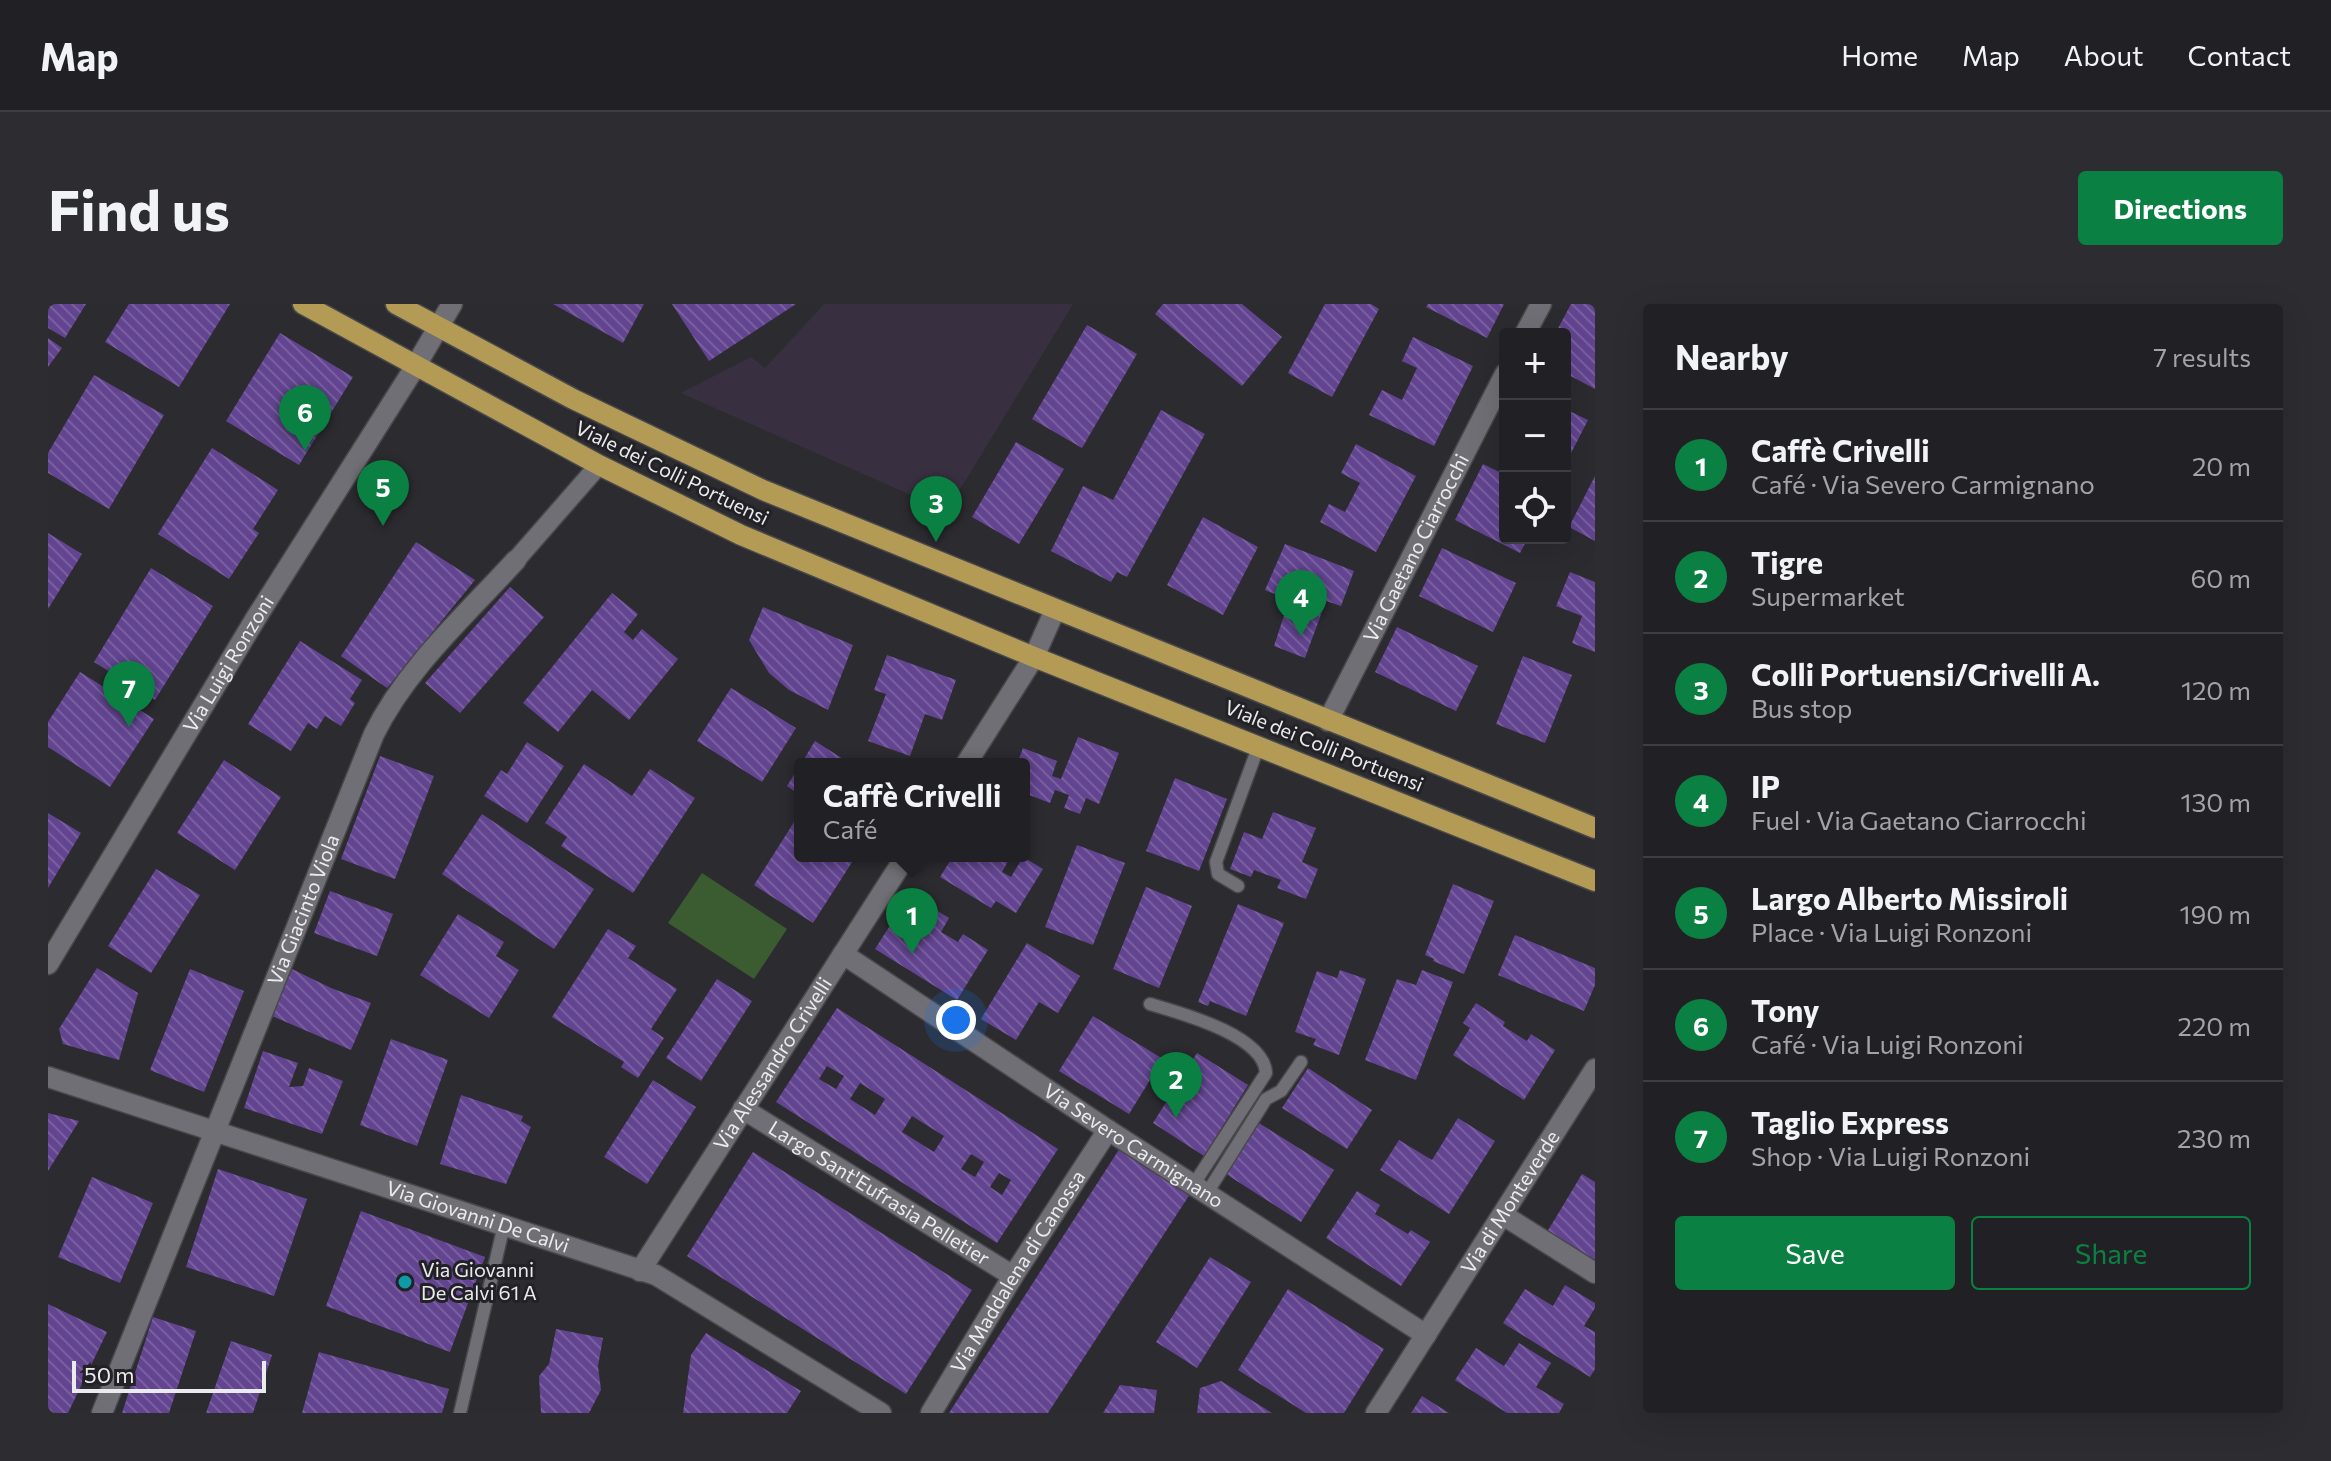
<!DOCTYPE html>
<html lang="en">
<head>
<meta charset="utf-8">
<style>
  :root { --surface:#212024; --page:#2d2d31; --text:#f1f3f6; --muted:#a2a3a6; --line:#3e3e41; --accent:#0b8043 }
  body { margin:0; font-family:Commissioner,sans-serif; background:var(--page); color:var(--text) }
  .controls { position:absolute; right:24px; top:24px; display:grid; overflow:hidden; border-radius:8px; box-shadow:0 8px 32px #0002 }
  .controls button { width:72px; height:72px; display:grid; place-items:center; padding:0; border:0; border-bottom:2px solid var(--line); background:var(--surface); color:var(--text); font:40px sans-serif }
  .scale { position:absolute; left:24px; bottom:20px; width:194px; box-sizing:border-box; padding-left:8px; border:4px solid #ebebee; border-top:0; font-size:22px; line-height:28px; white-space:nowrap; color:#ebebee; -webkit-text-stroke:6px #222226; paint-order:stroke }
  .you { position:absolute; left:908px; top:716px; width:28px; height:28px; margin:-20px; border:6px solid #fff; border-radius:50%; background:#1a73e8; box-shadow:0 0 0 12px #1a73e833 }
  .badge { display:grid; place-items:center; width:52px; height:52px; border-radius:50%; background:var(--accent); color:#fff; font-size:26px; font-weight:700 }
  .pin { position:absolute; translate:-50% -66px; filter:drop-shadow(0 2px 4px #0008) }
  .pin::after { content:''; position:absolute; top:42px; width:28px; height:24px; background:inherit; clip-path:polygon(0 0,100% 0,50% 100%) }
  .popup { position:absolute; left:746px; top:454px; width:236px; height:104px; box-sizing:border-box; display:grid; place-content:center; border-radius:8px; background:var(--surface); filter:drop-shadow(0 2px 6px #0005); font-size:26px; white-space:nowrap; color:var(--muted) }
  .popup b { font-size:30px; color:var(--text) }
  .popup::after { content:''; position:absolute; left:50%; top:100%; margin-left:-16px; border:16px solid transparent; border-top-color:var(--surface) }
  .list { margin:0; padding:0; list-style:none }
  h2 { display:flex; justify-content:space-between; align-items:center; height:104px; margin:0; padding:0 32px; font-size:34px }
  h2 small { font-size:26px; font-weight:400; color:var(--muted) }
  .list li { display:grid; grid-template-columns:52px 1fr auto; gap:24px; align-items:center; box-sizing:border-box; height:112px; padding:0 32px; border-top:2px solid var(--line) }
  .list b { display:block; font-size:30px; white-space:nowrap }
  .list p { margin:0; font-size:26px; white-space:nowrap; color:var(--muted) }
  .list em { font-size:26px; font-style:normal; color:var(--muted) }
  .actions { display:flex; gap:16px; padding:24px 32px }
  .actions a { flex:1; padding:18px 0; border:2px solid var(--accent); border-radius:8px; text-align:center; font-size:28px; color:var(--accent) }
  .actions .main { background:var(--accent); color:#fff }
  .icon { flex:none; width:44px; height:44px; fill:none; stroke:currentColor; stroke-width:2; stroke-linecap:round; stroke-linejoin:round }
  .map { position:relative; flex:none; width:1547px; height:1109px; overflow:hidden; border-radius:8px }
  header { display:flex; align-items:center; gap:48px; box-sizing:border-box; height:112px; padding:0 40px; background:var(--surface); border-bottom:2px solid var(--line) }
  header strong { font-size:38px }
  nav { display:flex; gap:44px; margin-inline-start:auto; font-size:28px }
  .intro { display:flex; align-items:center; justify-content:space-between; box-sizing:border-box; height:192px; padding:0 48px }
  h1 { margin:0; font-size:56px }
  .button { padding:20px 36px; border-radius:8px; background:var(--accent); color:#fff; font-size:28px; font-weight:700 }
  main { display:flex; gap:48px; padding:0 48px }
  aside { flex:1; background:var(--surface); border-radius:8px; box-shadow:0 8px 32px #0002 }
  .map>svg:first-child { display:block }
</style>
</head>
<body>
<header>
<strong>Map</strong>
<nav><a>Home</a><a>Map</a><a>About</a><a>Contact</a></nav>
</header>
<div class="intro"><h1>Find us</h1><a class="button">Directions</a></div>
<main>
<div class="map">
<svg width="1547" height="1109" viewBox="0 0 1547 1109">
  <defs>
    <pattern id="building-back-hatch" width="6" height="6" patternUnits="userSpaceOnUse" patternTransform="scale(2)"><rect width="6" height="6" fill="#624490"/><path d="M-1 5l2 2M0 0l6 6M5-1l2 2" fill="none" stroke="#795fa0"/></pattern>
  </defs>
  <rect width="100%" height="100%" fill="#2c2b30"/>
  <path fill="#383040" d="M776,0H1025L899,207L633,89L703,53L717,64Z"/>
  <path fill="#3b5b31" d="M654,569L739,625L706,675L620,619Z"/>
  <path fill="url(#building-back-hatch)" fill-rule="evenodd" d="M0,0H38L17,34L0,24Z
    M81,0H182L131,83L57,38Z
    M505,0H596L575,39Z
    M624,0H748L661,57Z
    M1115,0H1194L1234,33L1194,82L1107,10Z
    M1277,0H1323L1331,5L1284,93L1240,69Z
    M1380,0H1456L1439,34L1378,3Z
    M1523,0H1547V85L1517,69V30H1507Z
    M1039,21L1089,50L1034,144L984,115Z
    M232,29L305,73L251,161L178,117Z
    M1365,33L1425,62L1386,142L1321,111L1334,86L1354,96L1369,64L1354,57Z
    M0,34L14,44L0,63Z
    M46,71L116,111L61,205L0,169V149Z
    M1517,105L1540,116L1517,161Z
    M1113,106L1157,130L1079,273L1069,268L1063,278L1003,247L1035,182L1065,196Z
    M968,138L1016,165L971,240L924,213Z
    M1308,140L1368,172L1328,248L1272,218L1281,200L1297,208L1312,179L1293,169Z
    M164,144L230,186L205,225L211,229L181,275L110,230Z
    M1435,160L1457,171V234H1480L1472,249L1407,216Z
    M1547,172V237L1521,223Z
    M1155,213L1210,243L1175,311L1119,281Z
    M0,229L34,250L0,305Z
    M368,238L427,276L339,384L293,352Z
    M1237,240L1306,267L1293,302L1278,297L1257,354L1226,342L1241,296L1217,286Z
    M1394,244L1468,279L1445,328L1371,292Z
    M103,264L165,302L107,396L46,358Z
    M1522,268L1547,278V348L1524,339L1534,312L1508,302Z
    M462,283L496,313L412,409L377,379Z
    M564,289L590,310L576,328L585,336L594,325L630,355L581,416L544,386L510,428L475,399Z
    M715,303L805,341L780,406L741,386L721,369L701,336Z
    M1349,323L1430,362L1408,407L1327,368Z
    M252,337L314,376L302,395L307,399L293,422L277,412L269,425L260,419L243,447L200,420Z
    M839,351L908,376L894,416L877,410L862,452L820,437L838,390L826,386Z
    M1475,352L1524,371L1497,439L1448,420Z
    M32,368L106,415L62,483L0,443V418Z
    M683,384L748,424L714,478L649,437Z
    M1030,433L1071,449L1051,500L1038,494L1032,510L1016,504L1021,491L1007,486L1002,499L976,489V460H969L975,444L1009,457L1004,472L1013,475Z
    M767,437L803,460H753Z
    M479,438L516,462L479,519L436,492L453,466L459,470Z
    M332,452L386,472L347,575L293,555Z
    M176,456L233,493L187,566L129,529Z
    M536,460L584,492L602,465L647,494L585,589L513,542L519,533L497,519Z
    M752,461V491L739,482Z
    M1127,474L1179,495L1151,567L1098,547Z
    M1225,508L1268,524L1254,558L1270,565L1258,595L1229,584L1233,576L1206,566L1203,573L1182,565L1196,528L1214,535Z
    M0,509L33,529L0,584Z
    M434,510L546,585L506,645L394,570Z
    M748,515L752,517V552H808L765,619L706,581Z
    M1029,541L1077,559L1045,641L997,623Z
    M905,552H963L954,568L963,573L975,553L995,565L968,609L948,597L943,604L892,573Z
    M108,565L152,591L103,669L60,642Z
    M1405,580L1446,597L1416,670L1385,657L1386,655L1377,651Z
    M1098,583L1144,602L1111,684L1065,665Z
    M282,587L345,610L329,652L266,629Z
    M862,590L901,614L893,628L910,638L915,630L940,646L909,696L827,645Z
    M1190,600L1236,619L1198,712L1162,697L1160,702L1150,698Z
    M410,610L456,638L448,652L471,666L441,714L372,671Z
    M560,625L588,642L580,654L629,685L603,725L616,734L590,774L573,763L576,758L504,713Z
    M1467,631L1547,664V681L1536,707L1450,671Z
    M979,639L1032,672L1010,709L991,698L968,736L933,715Z
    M49,664L90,689L71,756L15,740L11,725Z
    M142,665L196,687L156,788L102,766Z
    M244,665L283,684L323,699L303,746L224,712Z
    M1292,666L1318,675L1291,751L1265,741L1268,735L1247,728L1269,667L1289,674Z
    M1374,666L1405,678L1368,776L1317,756L1349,675L1368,681Z
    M669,675L704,697L653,777L618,754Z
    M1428,699L1457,718L1455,722L1479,737L1483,730L1507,746L1476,796L1405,751L1422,724L1415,719Z
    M789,704L1010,845L949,939L728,798ZM779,762L796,772L788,785L771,775ZM812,779L837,795L827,811L802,795ZM864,812L896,832L886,848L854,828ZM923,850L936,858L927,873L913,865ZM951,869L963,876L954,891L942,883Z
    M1045,712L1115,755L1081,810L1011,767Z
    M343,735L400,756L369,842L312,821Z
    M215,747L250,759L241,783L255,782L261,764L295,777L274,830L196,804Z
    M1149,749L1200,781L1156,852L1105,819Z
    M1260,764L1324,806L1299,845L1234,804Z
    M605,776L648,803L599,880L556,853Z
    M413,791L475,812L473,817L483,823L458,880L392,860Z
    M0,809L31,817L0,867Z
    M1410,814L1447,837L1401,910L1332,866L1351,836L1384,856Z
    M1211,819L1286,866L1253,918L1178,870Z
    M1072,844L1142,890L1000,1109H901Z
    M705,848L924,986L858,1090L639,952Z
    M170,865L259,895L226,992L138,963Z
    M1534,870L1547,878V964L1496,933Z
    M44,873L105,899L72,979L10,953Z
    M1309,887L1332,901L1327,910L1360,930L1363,926L1382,938L1353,982L1278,934Z
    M313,907L437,953L402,1048L278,1002Z
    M1162,953L1203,978L1149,1064L1108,1038Z
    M1517,981L1547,999V1004L1536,1022L1547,1028V1065L1542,1073L1455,1019L1477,985L1505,1002Z
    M1240,985L1336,1045L1296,1109H1258L1190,1066Z
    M0,1000L59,1028L20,1109H0Z
    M105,1013L148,1027L121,1109H74Z
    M508,1025L555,1034L550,1062L553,1086L541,1109H493L491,1072L501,1060Z
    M658,1029L753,1087L739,1109H635L643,1051Z
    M183,1037L224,1051L205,1109H158Z
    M1471,1039L1503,1059L1488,1083L1516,1100L1511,1109H1459L1407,1076L1428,1044L1456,1062Z
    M271,1048L401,1085L394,1109H254Z
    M1173,1077L1224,1109H1149L1152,1084Z
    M1072,1081L1109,1086L1106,1109H1055Z
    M1374,1092L1401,1109H1363Z"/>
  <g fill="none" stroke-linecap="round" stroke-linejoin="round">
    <defs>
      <path id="service" d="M1190,582L1170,570L1168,558L1211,441
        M1102,700C1132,709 1216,731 1218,769L1146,880
        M1159,889L1218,795L1233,787L1253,758
        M412,1109L456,921"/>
      <path id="pedestrian" d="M468,256L551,161"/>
      <g id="minor">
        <path d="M1477,30L1493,0"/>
        <path id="s1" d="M1280,417L1457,70"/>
        <path d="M918,460L986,353L1007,306"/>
        <path id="s2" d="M795,650L1060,826L1378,1031"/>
        <path id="s3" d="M0,660L208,314L367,63L404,0"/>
        <path id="s4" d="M0,773L608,971L833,1109"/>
        <path id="s5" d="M695,805L965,972"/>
        <path d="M1455,911L1547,969"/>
        <path id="s6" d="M592,967L858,552"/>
        <path id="s7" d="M54,1109L326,430C359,363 418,311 468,256"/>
        <path id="s8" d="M883,1109L965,972L1060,826"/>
        <path id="s9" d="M1328,1109L1547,765"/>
      </g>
      <path id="primary" d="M255,0L551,161L693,231L986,353L1547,577
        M348,0L525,95L715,186L1547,524"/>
    </defs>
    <use href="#service" stroke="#48484b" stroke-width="15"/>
    <use href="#pedestrian" stroke="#48484b" stroke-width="21"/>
    <use href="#minor" stroke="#48484b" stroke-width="23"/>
    <use href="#primary" stroke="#48484b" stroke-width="23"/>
    <use href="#service" stroke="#706f75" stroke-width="12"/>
    <use href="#pedestrian" stroke="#706f75" stroke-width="18"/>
    <use href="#minor" stroke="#706f75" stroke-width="20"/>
    <use href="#primary" stroke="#b39b56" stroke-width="20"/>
  </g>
  <circle fill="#0f9aa8" stroke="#222226" stroke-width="3" cx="357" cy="978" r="8"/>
  <g text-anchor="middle" stroke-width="6" stroke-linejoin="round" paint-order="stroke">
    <g font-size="20" fill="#ebebee" stroke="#222226">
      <text transform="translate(624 169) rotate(26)" y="7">Viale dei Colli Portuensi</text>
      <text dy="7" stroke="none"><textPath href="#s1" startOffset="194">Via Gaetano Ciarrocchi</textPath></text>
      <text dy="7" stroke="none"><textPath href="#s3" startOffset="350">Via Luigi Ronzoni</textPath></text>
      <text transform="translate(1276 442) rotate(22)" y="7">Viale dei Colli Portuensi</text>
      <text dy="7" stroke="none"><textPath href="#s7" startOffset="542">Via Giacinto Viola</textPath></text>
      <text dy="7" stroke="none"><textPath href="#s6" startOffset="246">Via Alessandro Crivelli</textPath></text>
      <text dy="7" stroke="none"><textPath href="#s2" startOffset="348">Via Severo Carmignano</textPath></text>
      <text dy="7" stroke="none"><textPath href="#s5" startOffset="160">Largo Sant'Eufrasia Pelletier</textPath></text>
      <text dy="7" stroke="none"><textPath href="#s9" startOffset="250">Via di Monteverde</textPath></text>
      <text dy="7" stroke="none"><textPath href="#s4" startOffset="452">Via Giovanni De Calvi</textPath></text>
      <text dy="7" stroke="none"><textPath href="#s8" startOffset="166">Via Maddalena di Canossa</textPath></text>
    </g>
    <g font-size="20" fill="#ebebee" stroke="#222226" text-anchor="start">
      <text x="373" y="973">Via Giovanni<tspan x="373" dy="23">De Calvi 61 A</tspan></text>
    </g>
  </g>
</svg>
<div class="controls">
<button>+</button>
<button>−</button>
<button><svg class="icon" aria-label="locate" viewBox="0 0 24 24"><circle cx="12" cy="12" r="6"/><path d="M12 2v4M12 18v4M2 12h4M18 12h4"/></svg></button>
</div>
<div class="scale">50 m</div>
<div class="you"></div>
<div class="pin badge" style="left:864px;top:650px">1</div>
<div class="popup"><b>Caffè Crivelli</b>Café</div>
<div class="pin badge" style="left:1128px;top:814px">2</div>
<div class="pin badge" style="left:888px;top:238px">3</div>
<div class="pin badge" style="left:1253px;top:332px">4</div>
<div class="pin badge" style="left:335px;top:222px">5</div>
<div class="pin badge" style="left:257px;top:147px">6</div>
<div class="pin badge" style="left:81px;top:423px">7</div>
</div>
<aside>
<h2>Nearby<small>7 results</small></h2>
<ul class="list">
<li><span class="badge">1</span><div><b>Caffè Crivelli</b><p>Café · Via Severo Carmignano</p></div><em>20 m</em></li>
<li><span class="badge">2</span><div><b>Tigre</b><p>Supermarket</p></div><em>60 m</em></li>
<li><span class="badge">3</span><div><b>Colli Portuensi/Crivelli A.</b><p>Bus stop</p></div><em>120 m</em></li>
<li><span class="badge">4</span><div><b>IP</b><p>Fuel · Via Gaetano Ciarrocchi</p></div><em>130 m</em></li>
<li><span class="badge">5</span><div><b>Largo Alberto Missiroli</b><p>Place · Via Luigi Ronzoni</p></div><em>190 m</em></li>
<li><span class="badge">6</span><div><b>Tony</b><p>Café · Via Luigi Ronzoni</p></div><em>220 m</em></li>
<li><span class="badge">7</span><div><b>Taglio Express</b><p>Shop · Via Luigi Ronzoni</p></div><em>230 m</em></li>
</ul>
<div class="actions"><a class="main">Save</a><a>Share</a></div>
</aside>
</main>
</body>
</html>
